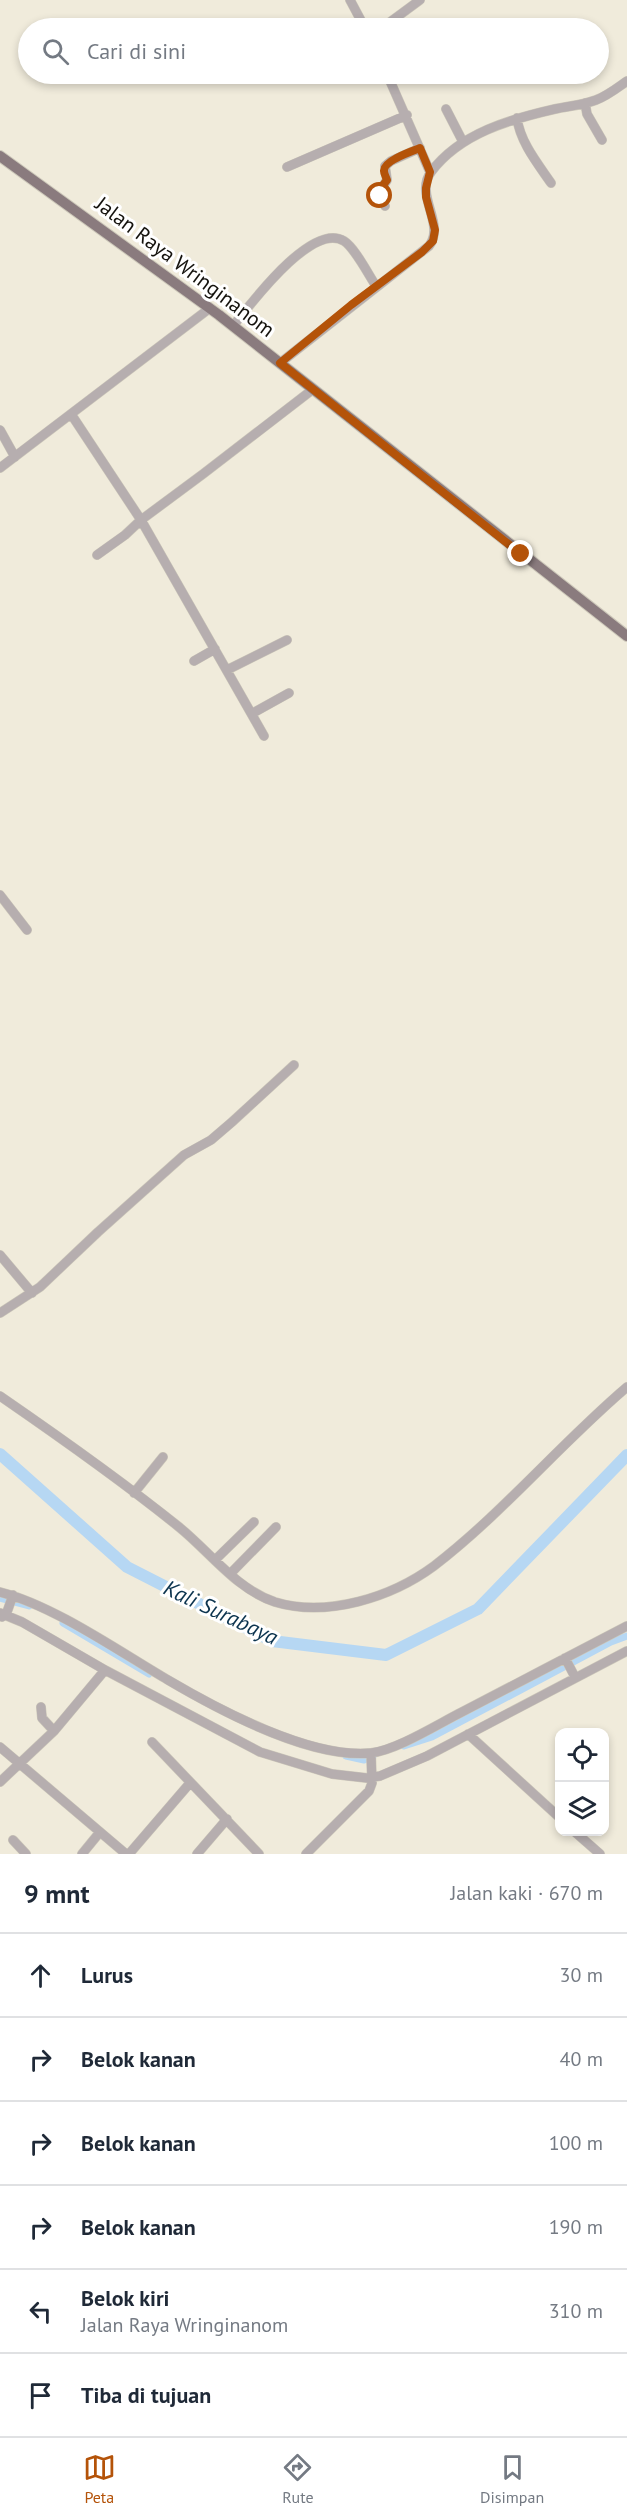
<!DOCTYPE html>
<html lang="id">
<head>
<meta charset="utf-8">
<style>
  :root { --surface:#fff; --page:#f6f6f7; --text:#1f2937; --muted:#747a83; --line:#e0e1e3; --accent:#b45309 }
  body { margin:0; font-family:"PT Sans",sans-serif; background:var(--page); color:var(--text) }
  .controls { position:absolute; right:18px; bottom:18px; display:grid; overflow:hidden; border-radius:12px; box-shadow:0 3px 9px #0003 }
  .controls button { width:54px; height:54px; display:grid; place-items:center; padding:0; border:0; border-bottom:2px solid var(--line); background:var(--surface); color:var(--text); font:30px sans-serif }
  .stop { position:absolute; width:18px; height:18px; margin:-14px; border:4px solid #b45309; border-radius:50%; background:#fff }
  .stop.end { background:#b45309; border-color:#fff; box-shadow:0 2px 6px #0008 }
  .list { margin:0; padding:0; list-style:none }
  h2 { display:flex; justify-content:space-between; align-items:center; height:78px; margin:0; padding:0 24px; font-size:26px }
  h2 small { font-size:20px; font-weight:400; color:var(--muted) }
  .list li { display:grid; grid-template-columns:39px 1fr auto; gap:18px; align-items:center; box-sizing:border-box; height:84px; padding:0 24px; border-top:2px solid var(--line) }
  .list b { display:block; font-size:22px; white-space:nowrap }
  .list p { margin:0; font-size:20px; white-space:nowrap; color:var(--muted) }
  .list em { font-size:20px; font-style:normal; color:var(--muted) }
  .icon { flex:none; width:33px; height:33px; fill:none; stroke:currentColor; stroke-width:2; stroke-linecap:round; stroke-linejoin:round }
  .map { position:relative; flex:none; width:627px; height:1854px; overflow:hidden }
  .search { position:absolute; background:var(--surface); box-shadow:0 3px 9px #0003; left:18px; right:18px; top:18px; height:66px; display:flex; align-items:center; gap:15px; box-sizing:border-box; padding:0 21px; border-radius:33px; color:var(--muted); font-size:22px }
  .sheet { height:582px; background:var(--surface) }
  nav { display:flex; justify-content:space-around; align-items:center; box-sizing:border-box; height:84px; border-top:2px solid var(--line); background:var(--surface); font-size:16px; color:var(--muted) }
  nav a { display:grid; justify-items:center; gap:3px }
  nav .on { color:var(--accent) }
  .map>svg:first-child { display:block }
</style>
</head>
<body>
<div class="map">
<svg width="627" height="1854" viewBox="0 0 627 1854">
  <rect width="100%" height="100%" fill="#f0ebdb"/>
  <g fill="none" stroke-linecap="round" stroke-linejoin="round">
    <path stroke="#b6d7f3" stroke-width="7" d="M0,1598L29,1606
      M63,1623L149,1674
      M404,1746L432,1737L611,1642L627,1636
      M346,1756L364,1760L373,1756"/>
    <path stroke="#b6d7f3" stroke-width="12" d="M0,1454L127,1567L272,1641L386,1655L478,1609L627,1455"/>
    <defs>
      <path id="minor" d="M350,0L365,28
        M382,28L420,0
        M387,74L430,172
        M585,103L587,114L602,140
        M446,109L463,142
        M517,118C520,142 538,164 551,183
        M287,167L407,115
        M385,206L380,191L387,180L385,166L391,161L420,148
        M233,326C250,305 312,221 344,241C355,248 368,274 376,286
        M280,363L429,246C446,224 414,195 431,172C460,133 511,119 555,109C569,106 583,105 596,100C607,96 617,88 627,81
        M71,414L141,520L125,535L97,555
        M0,430L15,457
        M0,468L210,308
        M194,661L215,649
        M227,670L287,640
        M253,713L289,693
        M264,736L141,520L203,474L312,390
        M0,895L27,930
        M0,1255L32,1293
        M0,1313L40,1287L98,1232L184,1155L211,1140L232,1122L294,1065
        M0,1396C61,1438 122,1481 179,1527C210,1552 236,1589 275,1602C327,1618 392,1597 434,1566C504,1512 560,1444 627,1387
        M134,1493L163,1457
        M215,1560L254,1522
        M230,1574L276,1527
        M0,1592C53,1605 120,1652 168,1680C219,1710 311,1759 371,1753C397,1750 438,1724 462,1712C517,1683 572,1655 627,1626
        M0,1613L22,1622L105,1670L260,1752L332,1774L367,1778L380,1776L427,1756L627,1651
        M2,1617L7,1612L13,1595
        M565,1658L575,1677
        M41,1707L42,1718L54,1731
        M468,1734L560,1818
        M152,1742L259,1854
        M0,1747L126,1854
        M0,1782L54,1731L105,1670
        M575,1832L600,1854
        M13,1840L26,1854
        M82,1854L100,1832
        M129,1854L190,1783
        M197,1854L227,1819
        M306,1854L369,1791L372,1783L371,1753"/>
      <path id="major" d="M0,156L219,315L627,636"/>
    </defs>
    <use href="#minor" stroke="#cdc8ba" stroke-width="10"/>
    <use href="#major" stroke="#cdc8ba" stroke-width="12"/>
    <use href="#minor" stroke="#b6aeaf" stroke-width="9"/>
    <use href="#major" stroke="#8a7b7e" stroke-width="10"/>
  </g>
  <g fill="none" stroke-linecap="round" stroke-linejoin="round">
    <path stroke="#b45309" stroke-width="8" d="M380,196V189L387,180C386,177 384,174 384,171C383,161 412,151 420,148L430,172L426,188V197L435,230L433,241L422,252L351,305L280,363L521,554"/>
  </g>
  <g text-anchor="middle" stroke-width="6" stroke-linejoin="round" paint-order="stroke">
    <g font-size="21" fill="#15130e" stroke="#fff">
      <text transform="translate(185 267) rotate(37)" y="7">Jalan Raya Wringinanom</text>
    </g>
    <g font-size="22" font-style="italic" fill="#0c344f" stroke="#fff">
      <text transform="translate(221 1612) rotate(25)" y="8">Kali Surabaya</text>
    </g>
  </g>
</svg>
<div class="controls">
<button><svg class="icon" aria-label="locate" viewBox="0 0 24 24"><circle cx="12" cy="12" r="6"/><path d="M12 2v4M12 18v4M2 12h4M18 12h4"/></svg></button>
<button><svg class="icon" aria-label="layers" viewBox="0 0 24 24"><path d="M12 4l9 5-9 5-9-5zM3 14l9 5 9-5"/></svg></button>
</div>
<div class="stop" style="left:380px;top:196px"></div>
<div class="stop end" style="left:521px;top:554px"></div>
<div class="search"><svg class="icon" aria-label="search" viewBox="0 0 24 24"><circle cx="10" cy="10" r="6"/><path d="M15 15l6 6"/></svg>Cari di sini</div>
</div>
<section class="sheet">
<h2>9 mnt<small>Jalan kaki · 670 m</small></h2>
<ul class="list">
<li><svg class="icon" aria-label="ahead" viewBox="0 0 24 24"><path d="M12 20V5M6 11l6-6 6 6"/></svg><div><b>Lurus</b></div><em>30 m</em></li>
<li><svg class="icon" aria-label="right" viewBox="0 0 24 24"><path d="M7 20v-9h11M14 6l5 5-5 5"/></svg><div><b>Belok kanan</b></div><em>40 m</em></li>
<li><svg class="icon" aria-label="right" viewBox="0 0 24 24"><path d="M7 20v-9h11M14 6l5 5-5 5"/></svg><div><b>Belok kanan</b></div><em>100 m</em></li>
<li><svg class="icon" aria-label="right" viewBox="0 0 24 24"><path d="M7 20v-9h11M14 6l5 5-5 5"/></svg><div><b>Belok kanan</b></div><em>190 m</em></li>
<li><svg class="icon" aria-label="left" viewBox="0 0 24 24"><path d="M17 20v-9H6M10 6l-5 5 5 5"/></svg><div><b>Belok kiri</b><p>Jalan Raya Wringinanom</p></div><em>310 m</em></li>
<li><svg class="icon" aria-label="arrive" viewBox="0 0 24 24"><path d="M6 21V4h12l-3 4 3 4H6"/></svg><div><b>Tiba di tujuan</b></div></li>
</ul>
</section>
<nav>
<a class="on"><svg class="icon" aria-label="map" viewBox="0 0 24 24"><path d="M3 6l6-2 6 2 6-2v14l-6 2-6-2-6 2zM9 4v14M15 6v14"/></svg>Peta</a>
<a><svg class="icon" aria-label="directions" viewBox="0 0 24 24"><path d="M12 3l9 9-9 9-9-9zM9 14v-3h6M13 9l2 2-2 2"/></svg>Rute</a>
<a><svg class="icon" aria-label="saved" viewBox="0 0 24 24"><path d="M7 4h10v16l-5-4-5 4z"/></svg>Disimpan</a>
</nav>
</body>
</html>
